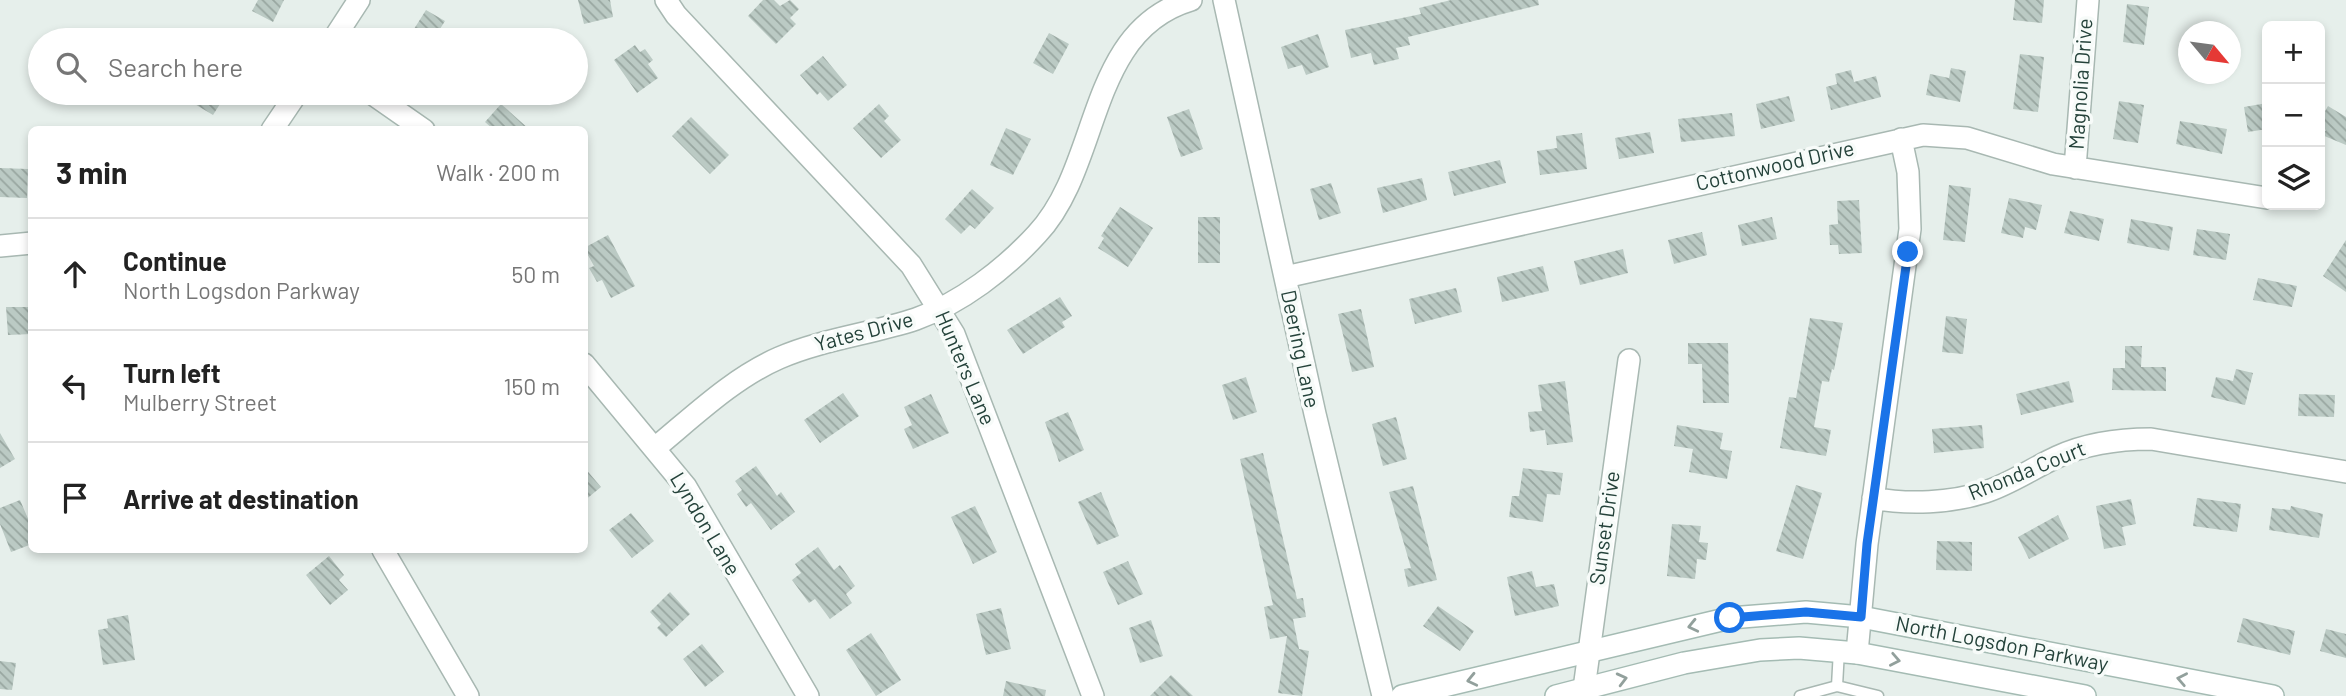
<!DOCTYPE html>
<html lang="en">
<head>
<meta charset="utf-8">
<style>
  :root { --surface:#fff; --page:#f2f2f2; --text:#222; --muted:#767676; --line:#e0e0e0 }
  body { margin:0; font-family:Barlow,sans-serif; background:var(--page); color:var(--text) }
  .controls { position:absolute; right:21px; top:21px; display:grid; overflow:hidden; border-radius:10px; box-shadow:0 4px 10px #0003 }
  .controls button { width:63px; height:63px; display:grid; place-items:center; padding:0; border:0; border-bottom:2px solid var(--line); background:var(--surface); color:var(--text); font:35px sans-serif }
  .compass { position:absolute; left:2178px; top:21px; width:63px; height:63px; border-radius:50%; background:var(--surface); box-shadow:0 4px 10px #0003; rotate:119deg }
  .stop { position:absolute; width:21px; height:21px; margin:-16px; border:5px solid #1a73e8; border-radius:50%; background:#fff }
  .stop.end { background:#1a73e8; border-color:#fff; box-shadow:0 2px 7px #0008 }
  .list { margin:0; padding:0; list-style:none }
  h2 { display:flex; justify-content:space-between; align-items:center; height:91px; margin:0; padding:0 28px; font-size:30px }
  h2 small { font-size:23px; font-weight:400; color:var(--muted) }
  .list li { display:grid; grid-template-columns:46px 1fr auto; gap:21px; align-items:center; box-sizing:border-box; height:112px; padding:0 28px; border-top:2px solid var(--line) }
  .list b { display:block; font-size:26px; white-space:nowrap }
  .list p { margin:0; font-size:23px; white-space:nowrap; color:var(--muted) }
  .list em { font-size:23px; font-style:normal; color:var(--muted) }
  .icon { flex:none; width:38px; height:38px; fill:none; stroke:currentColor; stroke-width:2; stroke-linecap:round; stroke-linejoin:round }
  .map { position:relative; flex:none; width:2346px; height:696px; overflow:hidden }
  .search { position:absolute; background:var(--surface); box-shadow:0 4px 10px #0003; left:28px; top:28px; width:560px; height:77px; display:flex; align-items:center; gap:18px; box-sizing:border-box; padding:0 24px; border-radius:38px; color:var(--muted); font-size:26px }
  .panel { position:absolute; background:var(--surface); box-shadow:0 4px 10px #0003; left:28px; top:126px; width:560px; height:427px; border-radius:10px }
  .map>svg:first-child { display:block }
</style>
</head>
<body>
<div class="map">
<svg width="2346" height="696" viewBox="0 0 2346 696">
  <defs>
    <pattern id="building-back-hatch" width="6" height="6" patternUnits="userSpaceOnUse" patternTransform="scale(1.75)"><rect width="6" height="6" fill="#bbcac4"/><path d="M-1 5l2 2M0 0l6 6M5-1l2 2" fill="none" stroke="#98a6a0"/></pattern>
  </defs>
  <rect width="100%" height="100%" fill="#e6efeb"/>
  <path fill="url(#building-back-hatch)" d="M258,0H284L273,22L252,11Z
    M578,0H610L613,17L584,24Z
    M763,0H774L780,6L790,0L799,9L790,18L796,24L776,44L748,16Z
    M1451,0H1538L1539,5L1408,37L1410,45L1396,48L1399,59L1374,65L1371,53L1351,58L1345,30L1421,14L1419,8Z
    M2015,0H2044L2042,23L2013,20Z
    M2127,4L2149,7L2144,45L2123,42Z
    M426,10L445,21L433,40H407Z
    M1049,33L1069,44L1053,74L1033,63Z
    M1318,34L1329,67L1306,75L1302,65L1288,69L1281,47Z
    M635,45L640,52L645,49L653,60L648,64L658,78L637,93L614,60Z
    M2020,54L2044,57L2038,112L2013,109Z
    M823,56L847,85L828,101L820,92L817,95L800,75Z
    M1951,68L1966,71L1960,102L1926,95L1930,74L1949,78Z
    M1851,70L1854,82L1876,76L1881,97L1831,110L1826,87L1837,84L1835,74Z
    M199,93H227L213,115L193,103Z
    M1789,96L1795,121L1761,129L1756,104Z
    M2119,101L2144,105L2138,143L2113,139Z
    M2267,103V129L2248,132L2244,107Z
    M501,104L530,130H494L485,122Z
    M879,104L889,116L884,121L901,140L881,158L853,128Z
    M2328,106L2346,117V145L2322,135L2326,130L2320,126V120Z
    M1189,109L1203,149L1181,157L1167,117Z
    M1732,113L1735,136L1681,142L1678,119Z
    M691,117L729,155L710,174L672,136Z
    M2180,121L2227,129L2222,154L2176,144Z
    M1006,128L1031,139L1013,175L990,165Z
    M1650,132L1654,153L1619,159L1615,138Z
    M1582,133L1587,169L1540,175L1537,151L1557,148L1556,136Z
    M1500,160L1506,183L1454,196L1448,172Z
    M0,168L28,169L27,198L0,197Z
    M1422,178L1427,200L1383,213L1377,188Z
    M1331,183L1341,213L1319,220L1310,189Z
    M1949,185L1971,188L1965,242L1943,240Z
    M972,189L994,208L975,229L970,225L961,234L945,219Z
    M2009,198L2042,205L2036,230L2025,227L2023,238L2001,233Z
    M1859,200L1862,253L1839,254L1838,245H1830L1829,225L1838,224L1837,201Z
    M1120,207L1153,228L1128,267L1098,248L1104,238L1101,236Z
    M2070,211L2104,219L2099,241L2064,233Z
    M1198,217H1220V263H1198Z
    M1772,217L1777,239L1742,246L1738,225Z
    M2131,219L2173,227L2169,251L2127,243Z
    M2197,229L2230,234L2226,260L2193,255Z
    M1702,232L1707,255L1674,264L1668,240Z
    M608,235L635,286L611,298L602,280L597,282L589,268L594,266L584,248Z
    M2346,240V292L2323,276Z
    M1623,249L1628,273L1580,285L1574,261Z
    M1543,266L1549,291L1502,302L1497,277Z
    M2258,278L2297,286L2292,307L2253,300Z
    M1456,288L1462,312L1415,324L1409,299Z
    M1060,297L1072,316L1062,322L1065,327L1023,354L1007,330Z
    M6,307H32V334L8,335Z
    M1361,309L1374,367L1352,372L1338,314Z
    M1946,316L1967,319L1963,354L1942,352Z
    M1810,318L1843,323L1834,370L1832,369L1829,382L1822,381L1814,427L1831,430L1826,456L1780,448L1789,397L1796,398Z
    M1688,343H1728L1729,403H1703L1702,364H1688Z
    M2125,346H2142L2141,367H2166V391L2112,390L2113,368H2125Z
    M2236,369L2253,373L2245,405L2211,397L2216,377L2233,381Z
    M1246,377L1257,412L1233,420L1222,385Z
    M1565,381L1573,442L1547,445L1545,430L1530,432L1528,412L1542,411L1538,385Z
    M2069,381L2074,402L2021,415L2016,394Z
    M843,393L859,416L820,443L804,420Z
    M931,394L949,433L913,449L904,429L912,425L904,407Z
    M2299,394L2335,395L2334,417L2298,416Z
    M1068,412L1084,450L1059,462L1045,422Z
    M1396,417L1407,459L1383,466L1372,424Z
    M1677,425L1723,433L1720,449L1732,451L1727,479L1689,472L1693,449L1674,446Z
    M1982,425L1984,448L1934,453L1932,429Z
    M0,433L15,459L0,468Z
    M1263,453L1297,599L1303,598L1306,617L1293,619L1299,649L1309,651L1302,696L1278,693L1287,636L1270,639L1264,607L1273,605L1240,459Z
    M756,466L777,496L781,492L795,512L771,530L751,503L746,507L737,494L742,490L735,481Z
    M584,467L601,487L584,501Z
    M1523,468L1563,473L1560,495L1547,494L1543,522L1509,517L1512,496H1519Z
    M1796,485L1822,493L1803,559L1776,551Z
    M1413,486L1437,580L1408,587L1404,569L1411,568L1389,492Z
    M1101,492L1119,536L1097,545L1078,502Z
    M2197,498L2241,504L2237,532L2193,526Z
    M2131,499L2136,524L2122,527L2126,545L2104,549L2096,506Z
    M20,500L32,528V544L11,552L0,524V508Z
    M975,506L997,552L973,564L951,517Z
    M2291,506L2323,514L2319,538L2269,530L2272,508L2290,510Z
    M631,513L654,541L632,558L609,530Z
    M2058,515L2069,539L2029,559L2018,537Z
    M1672,524L1701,526L1699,542L1708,543L1706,560L1697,559L1695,579L1667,576Z
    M1937,541L1972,542V571L1936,570Z
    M818,547L834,570L840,565L855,586L846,594L852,603L830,619L815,599L809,603L792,580L801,573L795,564Z
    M329,556L344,575L339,580L348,590L330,605L306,575Z
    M1128,561L1143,594L1118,605L1103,572Z
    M1532,571L1536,587L1554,584L1559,606L1515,616L1507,577Z
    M670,592L690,614L666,637L657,628L661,624L650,612Z
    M1438,606L1474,631L1460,651L1423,626Z
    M1001,608L1011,649L986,655L976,614Z
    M128,615L135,660L103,665L98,630L108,628L107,619Z
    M2243,618L2295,631L2290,655L2237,642Z
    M1151,620L1163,656L1140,663L1129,628Z
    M2326,629L2346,634V658L2320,651Z
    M871,633L901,680L876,696L846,650Z
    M702,644L724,672L705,687L683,659Z
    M0,661L16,663L12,690L0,689Z
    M1171,675L1193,696H1150Z
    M1006,681L1046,690L1045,696H1003Z"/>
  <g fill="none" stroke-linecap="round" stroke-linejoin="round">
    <defs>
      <path id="lane" d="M1837,686L1839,650
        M1800,696L1837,686L1878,696"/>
      <path id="street" d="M666,0L676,15L911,265L954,334L1093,696
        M1224,0L1315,414L1383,696
        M333,40L359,0
        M371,93L424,130
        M272,130L297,93
        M2075,168L2088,0
        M0,246L32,243
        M1285,277L1923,135L1967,138L2053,164L2267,198
        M584,364L686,487L808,696
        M655,448C694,416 733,378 779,358C823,339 871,334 916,319C961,303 1005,269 1037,234C1102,165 1086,31 1191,0
        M1873,498C1908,505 1951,503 1985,492C2010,484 2033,468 2057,457C2087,443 2118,439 2151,439L2346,472
        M383,550L468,696
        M1857,653L1867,544L1910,229L1908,172L1901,139
        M1583,696L1629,360"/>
      <path id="secondary" d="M1402,696L1730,618L1806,612L1861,617L2273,696
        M1556,696L1684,663L1760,650L1799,648L1857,653L2085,696"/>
    </defs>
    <use href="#lane" stroke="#a8b8b2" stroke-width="13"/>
    <use href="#street" stroke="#a8b8b2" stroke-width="24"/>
    <use href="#secondary" stroke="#a4bbb3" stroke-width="24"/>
    <use href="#lane" stroke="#fff" stroke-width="10"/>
    <use href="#street" stroke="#fff" stroke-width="21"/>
    <use href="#secondary" stroke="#fff" stroke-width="21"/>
  </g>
  <defs><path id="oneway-chevron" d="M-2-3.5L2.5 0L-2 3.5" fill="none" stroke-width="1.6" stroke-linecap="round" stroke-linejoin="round" transform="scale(1.75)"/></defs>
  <g stroke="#92a09c">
    <use href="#oneway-chevron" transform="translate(1693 626) rotate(167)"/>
    <use href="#oneway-chevron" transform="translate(1895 660) rotate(11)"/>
    <use href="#oneway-chevron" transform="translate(1622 679) rotate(-14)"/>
    <use href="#oneway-chevron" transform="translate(2182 679) rotate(-169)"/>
    <use href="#oneway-chevron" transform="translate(1472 680) rotate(167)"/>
  </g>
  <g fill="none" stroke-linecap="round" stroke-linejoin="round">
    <path stroke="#1a73e8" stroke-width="9" d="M1730,618L1806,612L1861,617L1867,544L1908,252"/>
  </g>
  <g text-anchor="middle" stroke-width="7" stroke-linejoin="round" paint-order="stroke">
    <g font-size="21" fill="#24423a" stroke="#f7fbf9">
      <text transform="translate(2081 84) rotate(-86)" y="7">Magnolia Drive</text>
      <text transform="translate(1775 166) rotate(-13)" y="7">Cottonwood Drive</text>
      <text transform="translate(864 332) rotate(-15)" y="7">Yates Drive</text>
      <text transform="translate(1300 349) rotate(78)" y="7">Deering Lane</text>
      <text transform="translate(965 368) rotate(67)" y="7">Hunters Lane</text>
      <text transform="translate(2027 471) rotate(-22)" y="7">Rhonda Court</text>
      <text transform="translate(705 524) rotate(59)" y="7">Lyndon Lane</text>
      <text transform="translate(1605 528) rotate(-82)" y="7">Sunset Drive</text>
      <text transform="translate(2002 644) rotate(11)" y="7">North Logsdon Parkway</text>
    </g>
  </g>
</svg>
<div class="controls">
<button>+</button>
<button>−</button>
<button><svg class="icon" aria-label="layers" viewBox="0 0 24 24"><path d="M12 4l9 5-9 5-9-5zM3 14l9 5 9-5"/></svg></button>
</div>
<svg class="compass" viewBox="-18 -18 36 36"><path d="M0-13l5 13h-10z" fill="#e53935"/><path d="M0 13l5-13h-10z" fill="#767676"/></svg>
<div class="stop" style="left:1730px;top:618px"></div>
<div class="stop end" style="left:1908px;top:252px"></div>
<div class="search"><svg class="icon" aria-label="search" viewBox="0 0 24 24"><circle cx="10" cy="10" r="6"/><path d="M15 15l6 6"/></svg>Search here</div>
<section class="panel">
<h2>3 min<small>Walk · 200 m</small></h2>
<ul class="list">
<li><svg class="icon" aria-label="ahead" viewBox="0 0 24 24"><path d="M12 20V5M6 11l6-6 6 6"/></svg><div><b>Continue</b><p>North Logsdon Parkway</p></div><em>50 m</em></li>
<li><svg class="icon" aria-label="left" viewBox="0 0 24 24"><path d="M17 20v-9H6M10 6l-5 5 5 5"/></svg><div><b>Turn left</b><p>Mulberry Street</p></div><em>150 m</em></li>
<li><svg class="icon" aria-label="arrive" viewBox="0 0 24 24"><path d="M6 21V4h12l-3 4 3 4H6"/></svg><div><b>Arrive at destination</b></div></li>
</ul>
</section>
</div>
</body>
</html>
